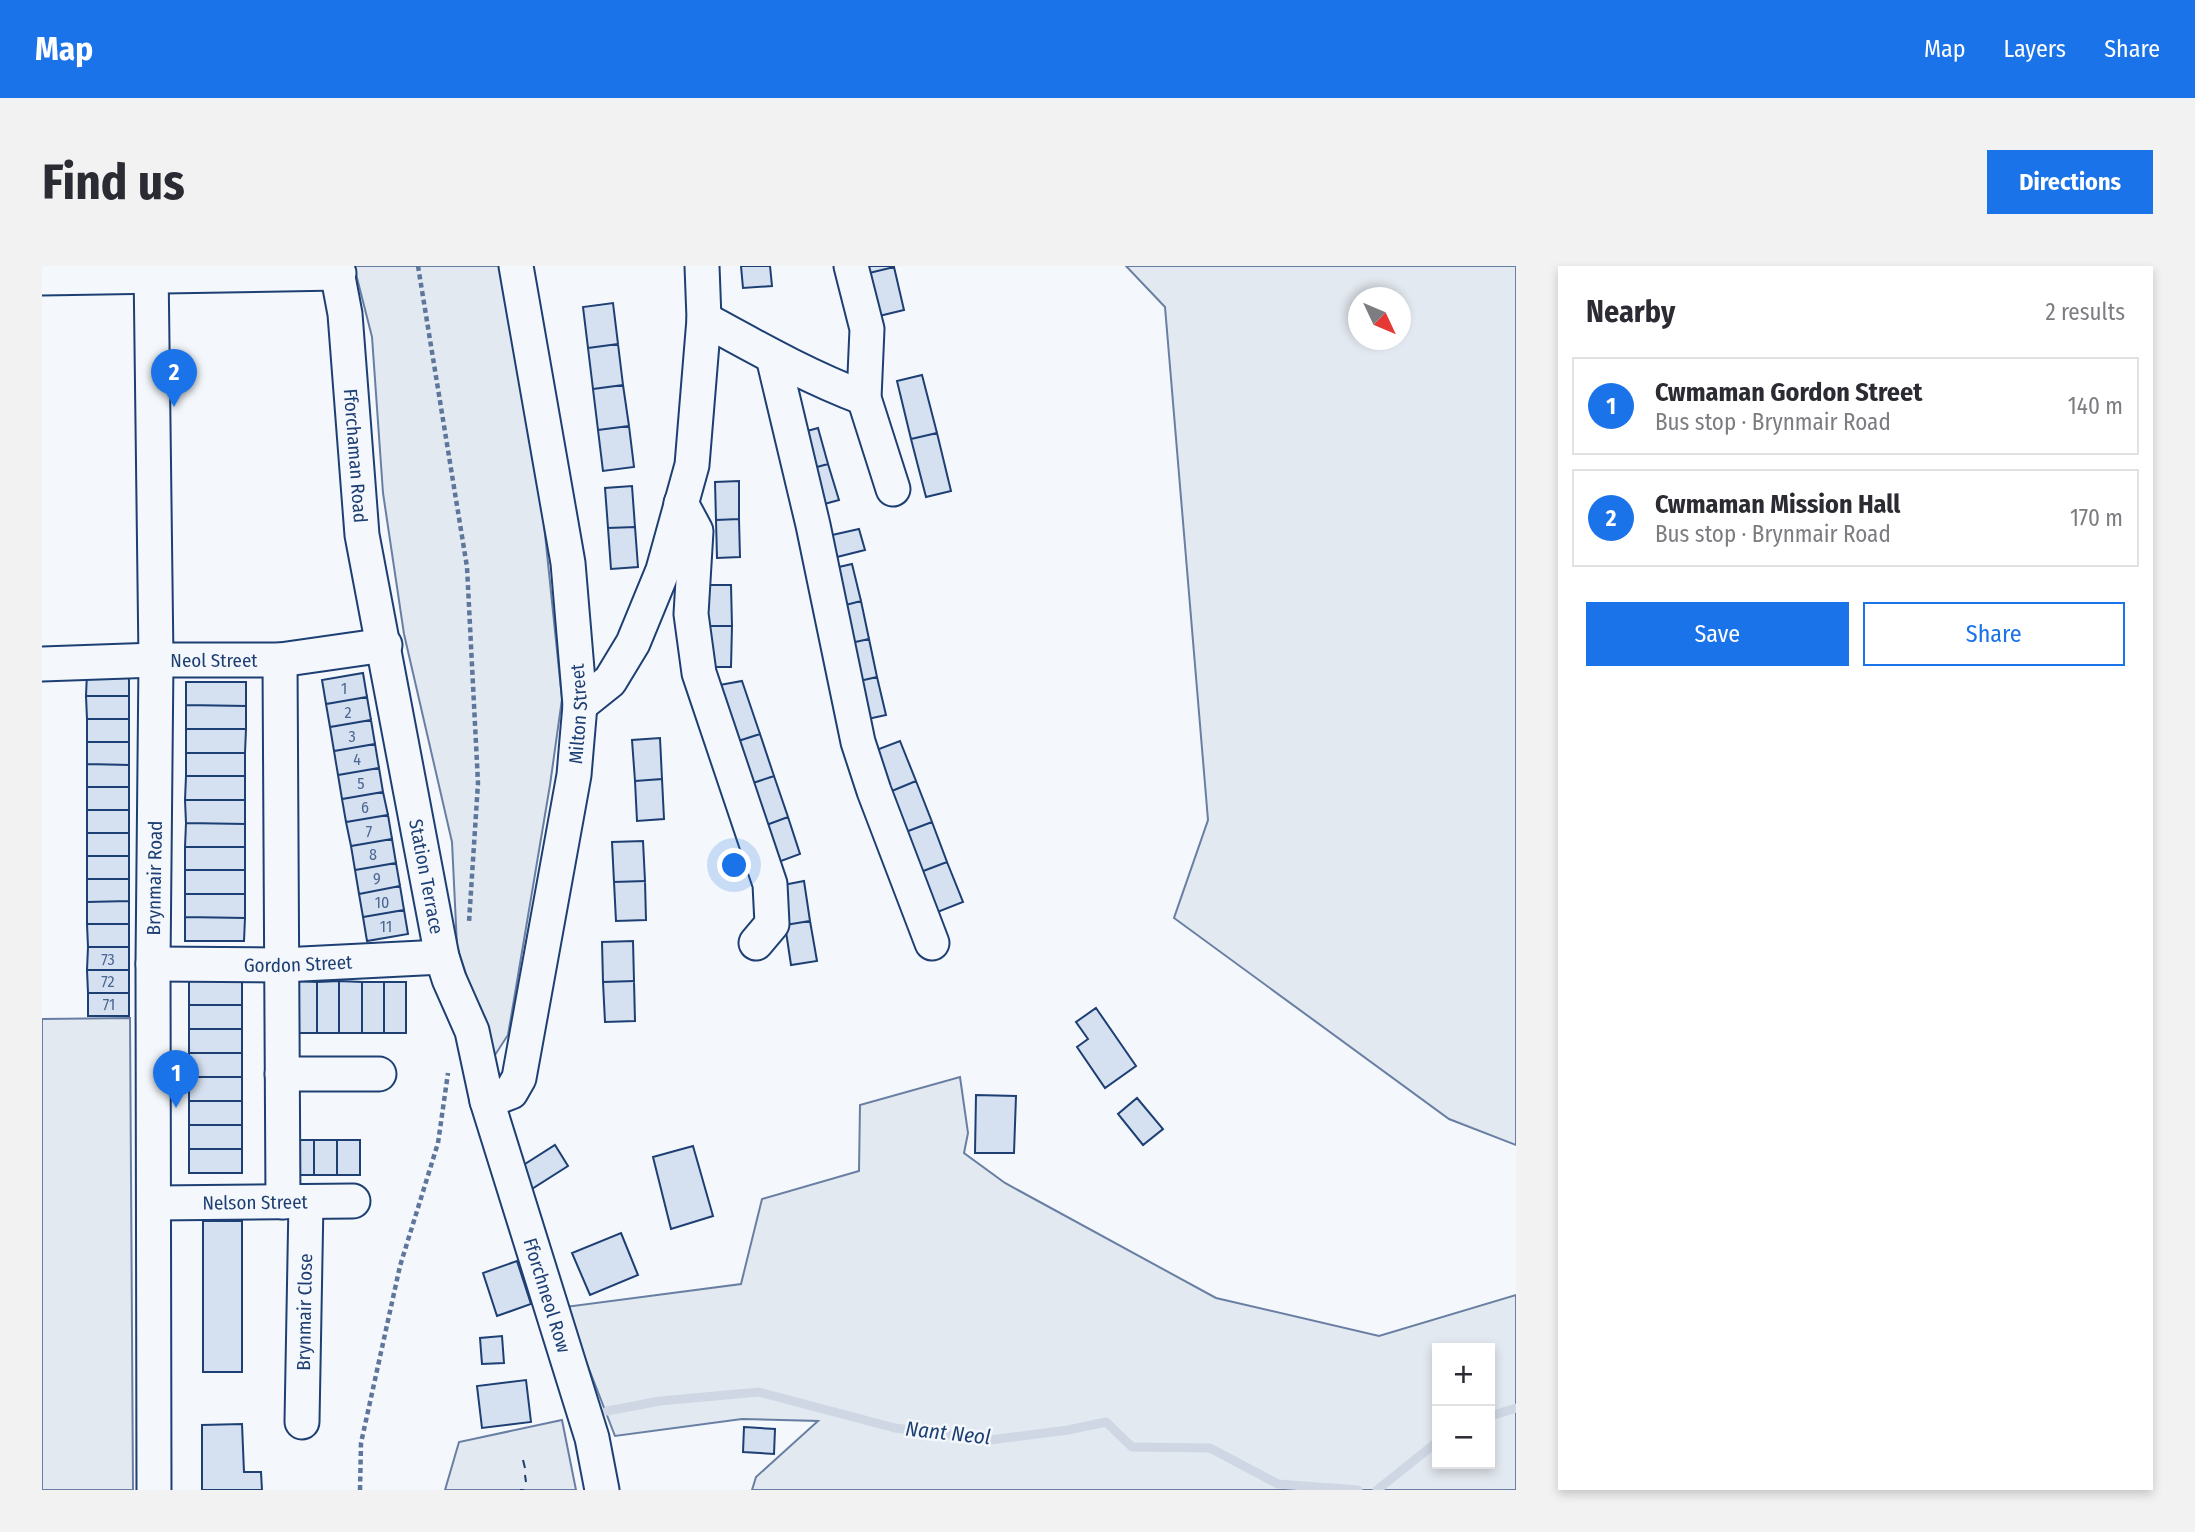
<!DOCTYPE html>
<html lang="en">
<head>
<meta charset="utf-8">
<style>
  :root { --surface:#fff; --page:#f2f2f3; --text:#2b2b33; --muted:#7c7c81; --line:#e1e1e2; --accent:#1a73e8 }
  body { margin:0; font-family:"Fira Sans Condensed",sans-serif; background:var(--page); color:var(--text) }
  .controls { position:absolute; right:21px; bottom:21px; display:grid; overflow:hidden; border-radius:0px; box-shadow:0 4px 10px #0003 }
  .controls button { width:63px; height:63px; display:grid; place-items:center; padding:0; border:0; border-bottom:2px solid var(--line); background:var(--surface); color:var(--text); font:35px sans-serif }
  .compass { position:absolute; left:1306px; top:21px; width:63px; height:63px; border-radius:50%; background:var(--surface); box-shadow:0 4px 10px #0003; rotate:134deg }
  .you { position:absolute; left:693px; top:600px; width:24px; height:24px; margin:-18px; border:5px solid #fff; border-radius:50%; background:#1a73e8; box-shadow:0 0 0 10px #1a73e833 }
  .badge { display:grid; place-items:center; width:46px; height:46px; border-radius:50%; background:var(--accent); color:#fff; font-size:23px; font-weight:700 }
  .pin { position:absolute; translate:-50% -58px; filter:drop-shadow(0 2px 4px #0008) }
  .pin::after { content:''; position:absolute; top:37px; width:24px; height:21px; background:inherit; clip-path:polygon(0 0,100% 0,50% 100%) }
  .list { margin:0; padding:0; list-style:none }
  h2 { display:flex; justify-content:space-between; align-items:center; height:91px; margin:0; padding:0 28px; font-size:30px }
  h2 small { font-size:23px; font-weight:400; color:var(--muted) }
  .list li { display:grid; grid-template-columns:46px 1fr auto; gap:21px; align-items:center; box-sizing:border-box; height:98px; margin:0 14px 14px; padding:0 14px; border:2px solid var(--line); border-radius:0px }
  .list b { display:block; font-size:26px; white-space:nowrap }
  .list p { margin:0; font-size:23px; white-space:nowrap; color:var(--muted) }
  .list em { font-size:23px; font-style:normal; color:var(--muted) }
  .actions { display:flex; gap:14px; padding:21px 28px }
  .actions a { flex:1; padding:16px 0; border:2px solid var(--accent); border-radius:0px; text-align:center; font-size:24px; color:var(--accent) }
  .actions .main { background:var(--accent); color:#fff }
  .map { position:relative; flex:none; width:1474px; height:1224px; overflow:hidden; border-radius:0px }
  header { display:flex; align-items:center; gap:42px; box-sizing:border-box; height:98px; padding:0 35px; background:var(--accent); color:#fff }
  header strong { font-size:33px }
  nav { display:flex; gap:38px; margin-inline-start:auto; font-size:24px }
  .intro { display:flex; align-items:center; justify-content:space-between; box-sizing:border-box; height:168px; padding:0 42px }
  h1 { margin:0; font-size:49px }
  .button { padding:18px 32px; border-radius:0px; background:var(--accent); color:#fff; font-size:24px; font-weight:700 }
  main { display:flex; gap:42px; padding:0 42px }
  aside { flex:1; background:var(--surface); border-radius:0px; box-shadow:0 4px 10px #0003 }
  .map>svg:first-child { display:block }
</style>
</head>
<body>
<header>
<strong>Map</strong>
<nav><a>Map</a><a>Layers</a><a>Share</a></nav>
</header>
<div class="intro"><h1>Find us</h1><a class="button">Directions</a></div>
<main>
<div class="map">
<svg width="1474" height="1224" viewBox="0 0 1474 1224">
  <rect width="100%" height="100%" fill="#f4f7fb"/>
  <path fill="#e3e9f0" stroke="#687fa3" stroke-width="2" fill-rule="evenodd" d="M312,0H466L496,200L520,433L508,519L466,769L451,792L415,680L410,576L362,368L341,227L330,71Z
    M1084,0H1474V879L1407,853L1132,652L1166,554L1123,41ZM1316,32H1358V74H1316Z
    M88,752L91,1224H0V753Z
    M918,811L926,867L922,887L963,917L1174,1032L1337,1070L1474,1029V1224H710L714,1211L776,1155L700,1153L573,1170L523,1041L699,1018L720,933L817,905L818,839ZM1395,1082H1448V1198H1395Z
    M520,1154L534,1224H403L417,1176Z"/>
  <g fill="none" stroke-linecap="round" stroke-linejoin="round">
    <path stroke="#cfd7e4" stroke-width="9" d="M565,1145L618,1135L717,1126L853,1162L948,1174L1026,1164L1064,1156L1090,1181L1168,1182L1236,1218L1316,1224
      M1448,1150L1474,1142
      M1335,1224L1395,1176"/>
  </g>
  <path fill="#d5e0f0" stroke="#1d3f73" stroke-width="2" d="M699,0H728L730,20L701,22Z
    M821,0H852V1L823,8Z
    M852,1L862,44L833,51L823,8Z
    M571,37L576,78L546,82L541,41Z
    M576,78L581,119L551,123L546,82Z
    M880,109L895,167L869,173L855,115Z
    M581,119L587,160L556,164L551,123Z
    M587,160L592,201L561,205L556,164Z
    M776,162L786,198L764,204L754,168Z
    M895,167L909,225L884,231L869,173Z
    M786,198L797,234L775,240L764,204Z
    M697,215V253L674,254L673,216Z
    M590,220L593,261L566,262L563,222Z
    M697,253L698,291L675,292L674,254Z
    M593,261L596,301L569,303L566,262Z
    M817,263L823,284L795,291L790,269Z
    M810,298L819,335L796,341L788,303Z
    M662,319H689L690,360H662Z
    M819,335L827,373L804,378L796,341Z
    M662,360H690L689,401H662Z
    M827,373L835,411L813,416L804,378Z
    M45,407H87V430H44Z
    M321,407L325,431L284,438L280,414Z
    M835,411L844,449L821,454L813,416Z
    M700,415L718,468L690,477L672,420Z
    M144,416H204V440L144,439Z
    M44,430H87V453H45Z
    M325,431L329,454L288,461L284,438Z
    M144,439L204,440V463H144Z
    M45,453H87V476H45Z
    M329,454L333,478L292,485L288,461Z
    M144,463H204L203,487H144Z
    M718,468L732,510L705,519L690,477Z
    M618,472L620,513L593,515L590,474Z
    M858,475L874,515L845,527L829,486Z
    M45,476H87V499L45,498Z
    M333,478L337,502L296,509L292,485Z
    M144,487H203V510H144Z
    M45,498L87,499V521H45Z
    M337,502L341,526L300,533L296,509Z
    M144,510H203V534H143Z
    M732,510L746,551L719,561L705,519Z
    M620,513L622,553L595,555L593,515Z
    M874,515L890,556L861,567L845,527Z
    M45,521H87V544H45Z
    M341,526L346,549L304,556L300,533Z
    M143,534H203V558L144,557Z
    M45,544H87V567H45Z
    M346,549L350,573L309,580L304,556Z
    M746,551L758,588L731,598L719,561Z
    M890,556L905,596L876,607L861,567Z
    M144,557L203,558V581H143Z
    M45,567H87V590H45Z
    M350,573L354,597L313,604L309,580Z
    M601,575L603,615L572,616L570,576Z
    M143,581H203V604H143Z
    M45,590H87V613H45Z
    M905,596L921,636L893,647L876,607Z
    M354,597L358,620L317,628L313,604Z
    M143,604H203V628H143Z
    M45,613H87V635L45,636Z
    M603,615L604,654L574,655L572,616Z
    M762,615L768,655L743,659L736,620Z
    M358,620L362,644L321,651L317,628Z
    M143,628H203V652L143,651Z
    M87,635V658H45V636Z
    M362,644L366,668L325,675L321,651Z
    M143,651L203,652L202,675H143Z
    M768,655L775,695L749,699L743,659Z
    M45,658H87V681H46Z
    M591,675L592,715L561,716L560,676Z
    M46,681H87V704H45Z
    M45,704H87V727H46Z
    M147,715H200V739H147Z
    M253,715L275,716V767H253Z
    M297,715V767H275V716Z
    M297,715L320,716V767H297Z
    M592,715L593,755L563,756L561,716Z
    M320,716H342V767H320Z
    M342,716H364V767H342Z
    M46,727H87V750H46Z
    M147,739H200V763H147Z
    M1054,742L1094,800L1063,822L1035,781L1046,773L1034,756Z
    M147,763H200V787H147Z
    M147,787H200V811H147Z
    M147,811H200V835H147Z
    M934,829L974,830L972,887H933Z
    M1095,832L1121,863L1101,879L1076,848Z
    M147,835H200V859H147Z
    M147,859H200V883H147Z
    M249,874H272V909H249Z
    M272,874H295V909H272Z
    M295,874H318V909H295Z
    M513,879L526,900L485,926L472,905Z
    M651,880L671,950L629,963L611,891Z
    M147,883H200V907H147Z
    M161,955H200V1106H161Z
    M579,967L596,1009L548,1029L530,987Z
    M475,995L489,1038L455,1050L441,1007Z
    M460,1070L462,1097L440,1098L438,1072Z
    M484,1114L489,1156L440,1162L435,1120Z
    M200,1158L202,1206H219L220,1224H160V1159Z
    M702,1161L733,1163L732,1188L701,1186Z"/>
  <g fill="none" stroke-linecap="round" stroke-linejoin="round">
    <defs>
      <g id="minor">
        <path d="M109,0L114,394L111,698L112,1224"/>
        <path id="s1" d="M294,0L303,48L320,269L400,691L407,713L430,765L445,835L550,1172L560,1224"/>
        <path d="M809,0L825,63L822,132L851,223"/>
        <path d="M0,12L297,7"/>
        <path d="M662,53C715,82 766,111 822,132"/>
        <path d="M731,91L771,259L816,476L832,525L890,677"/>
        <path d="M639,237L654,265L649,348L657,407L728,618L730,658L714,677"/>
        <path d="M238,394L241,936"/>
        <path id="s2" d="M0,398L114,394H238L343,379"/>
        <path d="M538,439L568,415L591,377L621,304L650,199L662,53L660,0"/>
        <path id="s3" d="M111,698L240,699L400,691"/>
        <path d="M240,808H337"/>
        <path id="s4" d="M445,835L469,826L477,812L532,509L538,439L526,297L474,0"/>
        <path id="s5" d="M113,937L311,935"/>
        <path id="s6" d="M260,1156L264,936"/>
      </g>
    </defs>
    <use href="#minor" stroke="#1d3f73" stroke-width="37"/>
    <path stroke="#5e769c" stroke-width="4.5" stroke-dasharray="5 3.5" stroke-linecap="butt" d="M376,0L425,301L436,517L427,656
      M318,1224L319,1177L358,1000L396,877L406,807"/>
    <use href="#minor" stroke="#f4f7fb" stroke-width="33"/>
    <path stroke="#1d3f73" stroke-width="2" stroke-dasharray="9 3.5" stroke-linecap="butt" d="M481,1194L483,1202
      M483,1209L484,1216
      M478,1224H482"/>
  </g>
  <g text-anchor="middle" stroke-width="5" stroke-linejoin="round" paint-order="stroke">
    <g font-size="16" fill="#4b6792">
      <text x="302" y="428">1</text>
      <text x="306" y="452">2</text>
      <text x="310" y="476">3</text>
      <text x="315" y="499">4</text>
      <text x="319" y="523">5</text>
      <text x="323" y="547">6</text>
      <text x="327" y="571">7</text>
      <text x="331" y="594">8</text>
      <text x="335" y="618">9</text>
      <text x="340" y="642">10</text>
      <text x="344" y="666">11</text>
      <text x="66" y="699">73</text>
      <text x="66" y="721">72</text>
      <text x="67" y="744">71</text>
    </g>
    <g font-size="19" fill="#1d3f73" stroke="#f4f7fb">
      <text dy="7" stroke="none"><textPath href="#s1" startOffset="191">Fforchaman Road</textPath></text>
      <text dy="7" stroke="none"><textPath href="#s2" startOffset="172">Neol Street</textPath></text>
      <text dy="7" stroke="none"><textPath href="#s4" startOffset="411">Milton Street</textPath></text>
      <text dy="7" stroke="none"><textPath href="#s1" startOffset="618">Station Terrace</textPath></text>
      <text transform="translate(112 612) rotate(-89)" y="7">Brynmair Road</text>
      <text dy="7" stroke="none"><textPath href="#s3" startOffset="145">Gordon Street</textPath></text>
      <text dy="7" stroke="none"><textPath href="#s5" startOffset="100">Nelson Street</textPath></text>
      <text dy="7" stroke="none"><textPath href="#s1" startOffset="1055">Fforchneol Row</textPath></text>
      <text dy="7" stroke="none"><textPath href="#s6" startOffset="110">Brynmair Close</textPath></text>
    </g>
    <g font-size="21" font-style="italic" fill="#1d3f73" stroke="#f4f7fb">
      <text transform="translate(906 1167) rotate(6)" y="7">Nant Neol</text>
    </g>
  </g>
</svg>
<div class="controls">
<button>+</button>
<button>−</button>
</div>
<svg class="compass" viewBox="-18 -18 36 36"><path d="M0-13l5 13h-10z" fill="#e53935"/><path d="M0 13l5-13h-10z" fill="#7c7c81"/></svg>
<div class="you"></div>
<div class="pin badge" style="left:134px;top:842px">1</div>
<div class="pin badge" style="left:132px;top:141px">2</div>
</div>
<aside>
<h2>Nearby<small>2 results</small></h2>
<ul class="list">
<li><span class="badge">1</span><div><b>Cwmaman Gordon Street</b><p>Bus stop · Brynmair Road</p></div><em>140 m</em></li>
<li><span class="badge">2</span><div><b>Cwmaman Mission Hall</b><p>Bus stop · Brynmair Road</p></div><em>170 m</em></li>
</ul>
<div class="actions"><a class="main">Save</a><a>Share</a></div>
</aside>
</main>
</body>
</html>
